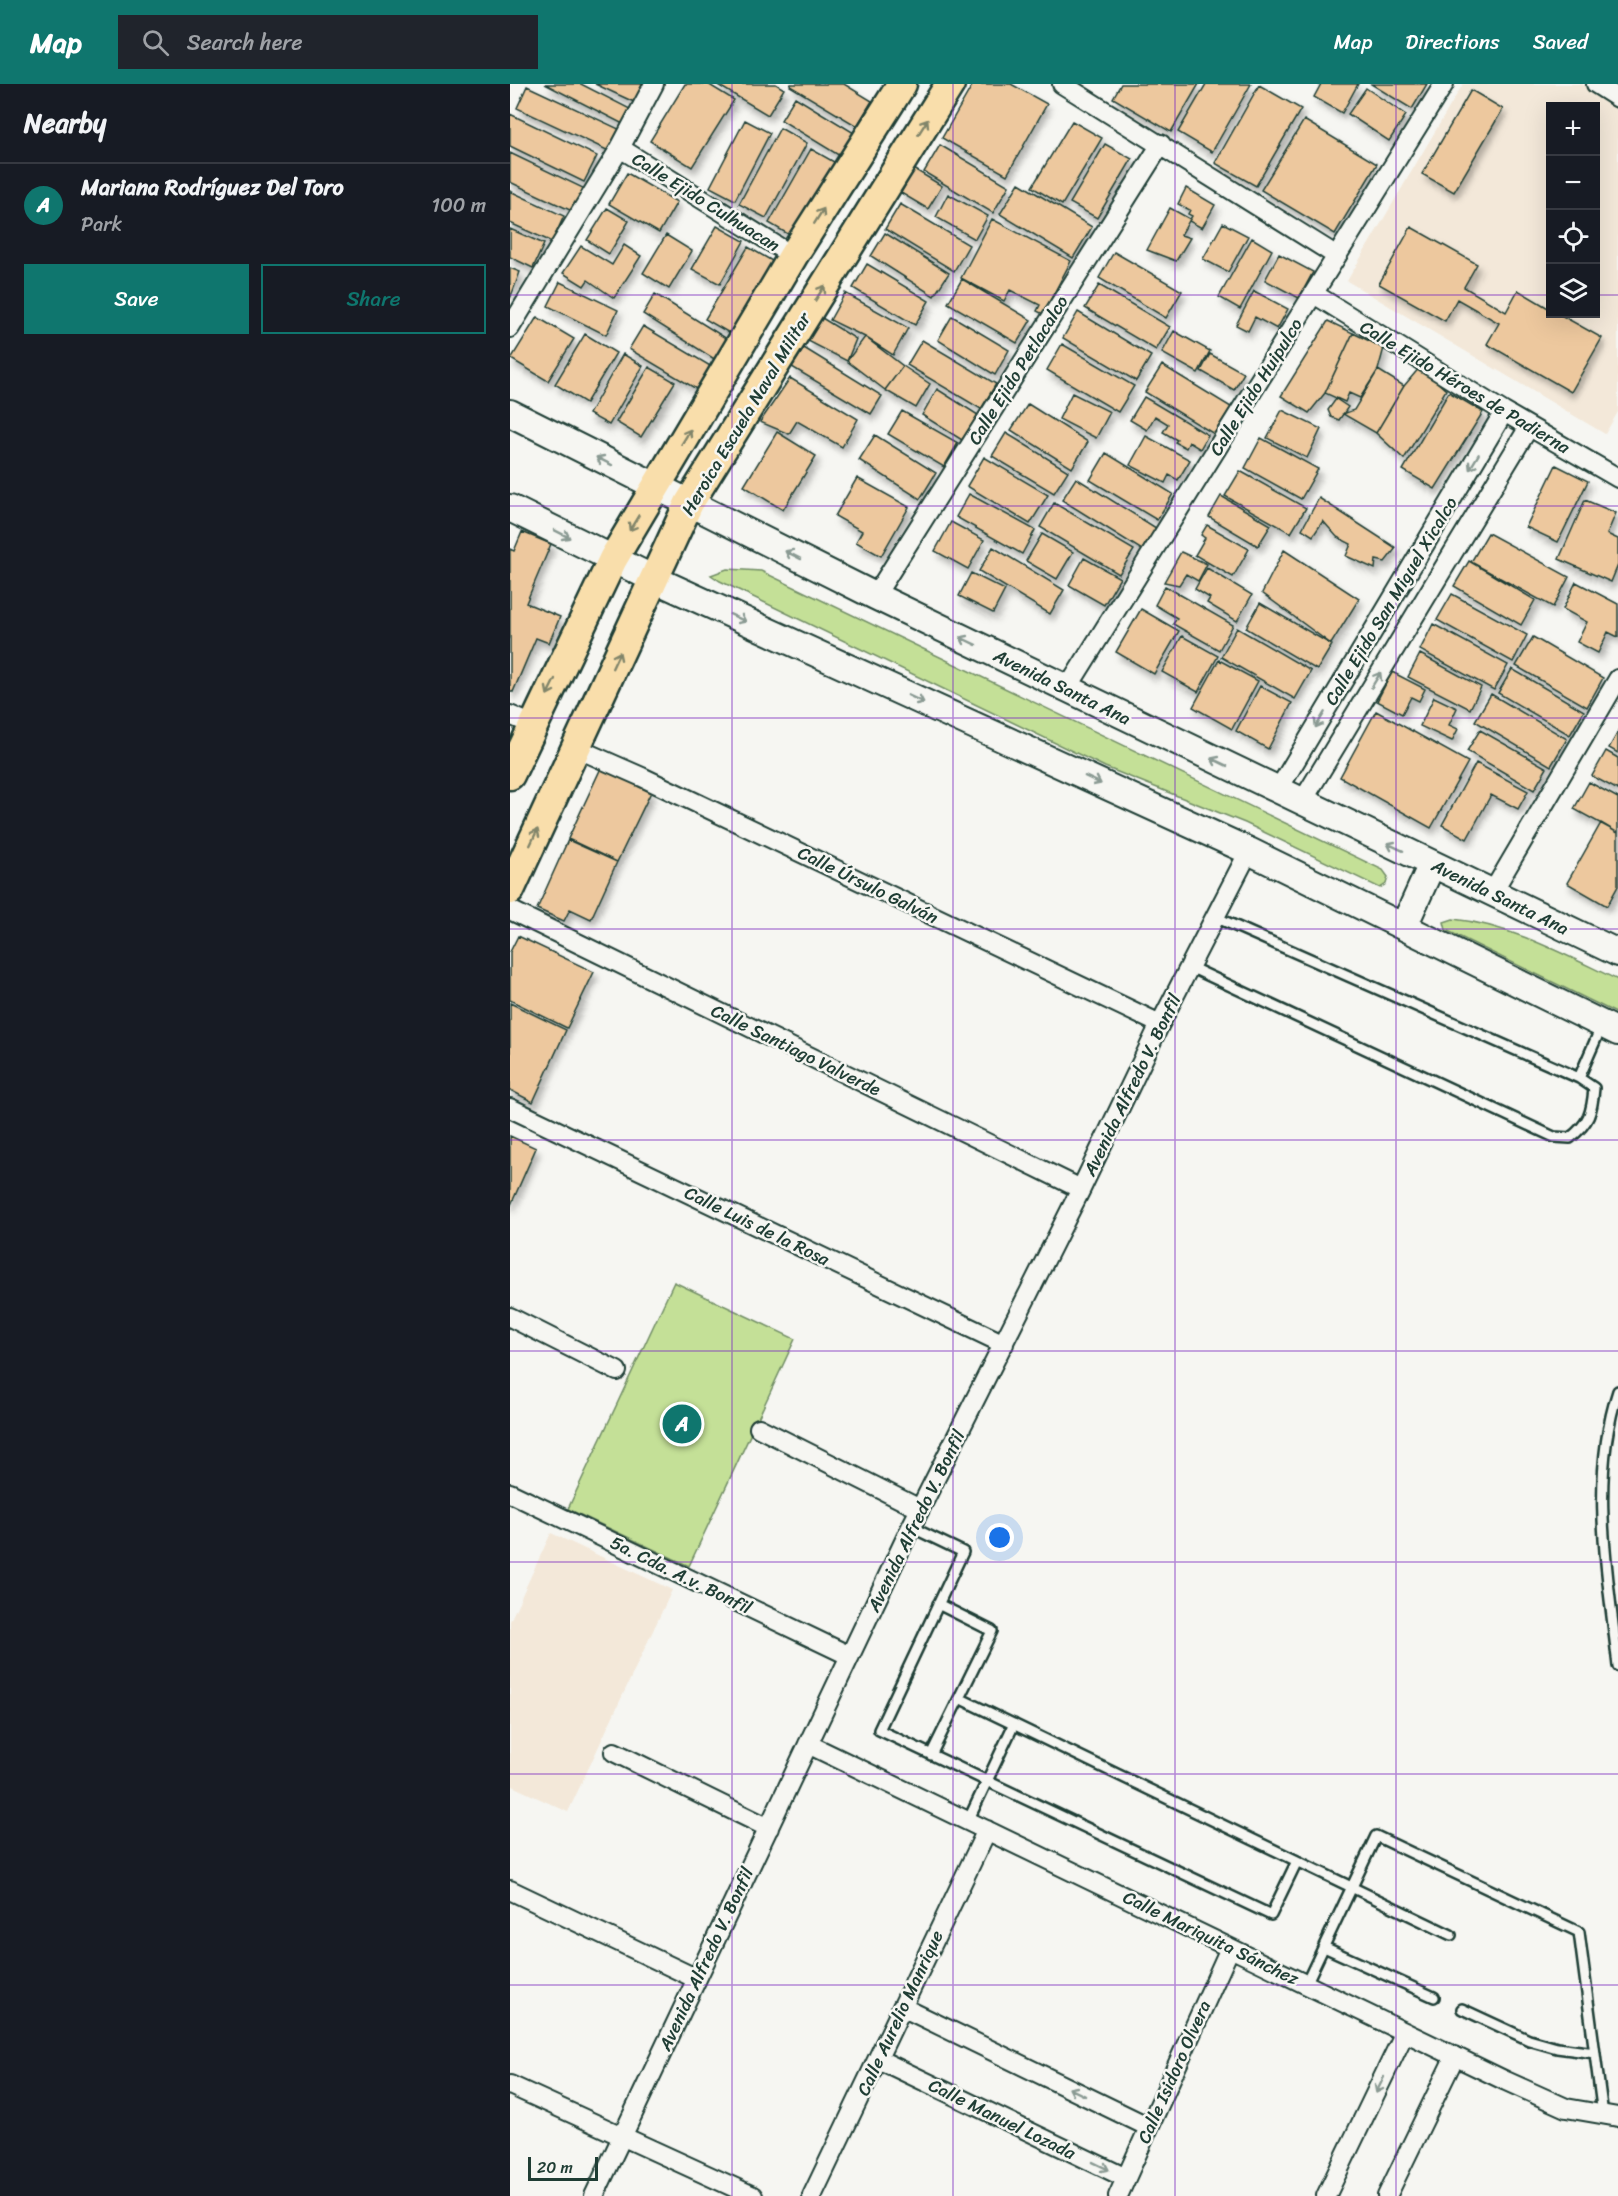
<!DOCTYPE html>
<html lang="en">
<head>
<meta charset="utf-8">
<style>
  :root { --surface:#171b24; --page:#20242c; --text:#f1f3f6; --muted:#9ea1a6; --line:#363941; --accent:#0f766e }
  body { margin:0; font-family:Sriracha,sans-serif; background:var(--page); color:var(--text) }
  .controls { position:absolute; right:18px; top:18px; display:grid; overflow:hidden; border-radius:0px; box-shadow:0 6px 24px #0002 }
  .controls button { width:54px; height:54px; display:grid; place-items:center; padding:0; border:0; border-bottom:2px solid var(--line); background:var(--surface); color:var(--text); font:30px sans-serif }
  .scale { position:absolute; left:18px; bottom:15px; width:70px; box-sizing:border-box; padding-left:6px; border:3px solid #1f3d34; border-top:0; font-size:16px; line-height:21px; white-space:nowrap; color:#1f3d34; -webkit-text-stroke:4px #f6f6f2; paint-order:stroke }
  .you { position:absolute; left:490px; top:1454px; width:21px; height:21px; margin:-15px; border:4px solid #fff; border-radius:50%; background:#1a73e8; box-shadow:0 0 0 9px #1a73e833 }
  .badge { display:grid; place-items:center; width:39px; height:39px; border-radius:50%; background:var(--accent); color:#fff; font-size:20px; font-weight:700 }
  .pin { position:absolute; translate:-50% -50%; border:3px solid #fff; box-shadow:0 2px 6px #0006 }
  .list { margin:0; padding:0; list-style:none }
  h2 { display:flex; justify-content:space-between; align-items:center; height:78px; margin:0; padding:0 24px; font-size:26px }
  h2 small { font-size:20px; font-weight:400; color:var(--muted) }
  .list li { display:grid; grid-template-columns:39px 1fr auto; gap:18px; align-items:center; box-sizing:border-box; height:84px; padding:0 24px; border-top:2px solid var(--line) }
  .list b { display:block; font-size:22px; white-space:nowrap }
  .list p { margin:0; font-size:20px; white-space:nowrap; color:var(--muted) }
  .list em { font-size:20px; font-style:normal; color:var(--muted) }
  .actions { display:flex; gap:12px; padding:18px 24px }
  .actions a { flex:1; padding:14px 0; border:2px solid var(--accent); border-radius:0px; text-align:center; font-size:21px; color:var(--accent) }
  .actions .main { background:var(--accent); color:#fff }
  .icon { flex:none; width:33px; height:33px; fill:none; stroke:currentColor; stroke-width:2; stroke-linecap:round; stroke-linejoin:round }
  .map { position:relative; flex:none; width:1108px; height:2112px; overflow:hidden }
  header { display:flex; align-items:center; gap:36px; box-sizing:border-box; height:84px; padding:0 30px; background:var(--accent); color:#fff }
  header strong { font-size:28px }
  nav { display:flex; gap:33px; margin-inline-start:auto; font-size:21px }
  .search { width:420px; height:54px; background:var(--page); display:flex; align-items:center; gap:15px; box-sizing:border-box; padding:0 21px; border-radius:0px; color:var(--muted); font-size:22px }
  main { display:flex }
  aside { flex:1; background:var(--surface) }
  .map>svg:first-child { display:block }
</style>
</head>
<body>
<header>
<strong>Map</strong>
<div class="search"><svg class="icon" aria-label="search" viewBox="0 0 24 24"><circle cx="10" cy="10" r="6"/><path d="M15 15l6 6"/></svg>Search here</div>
<nav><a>Map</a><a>Directions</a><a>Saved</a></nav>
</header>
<main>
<aside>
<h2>Nearby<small></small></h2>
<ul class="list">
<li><span class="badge">A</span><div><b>Mariana Rodríguez Del Toro</b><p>Park</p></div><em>100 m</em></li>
</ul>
<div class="actions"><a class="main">Save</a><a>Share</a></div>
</aside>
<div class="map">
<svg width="1108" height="2112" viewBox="0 0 1108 2112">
  <defs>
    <filter id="shadow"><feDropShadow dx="3.5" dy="6" stdDeviation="3" flood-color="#0004"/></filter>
  </defs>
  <rect width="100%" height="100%" fill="#f6f6f2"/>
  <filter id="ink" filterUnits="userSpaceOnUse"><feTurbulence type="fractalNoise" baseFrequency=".0167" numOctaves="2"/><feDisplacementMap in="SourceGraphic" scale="12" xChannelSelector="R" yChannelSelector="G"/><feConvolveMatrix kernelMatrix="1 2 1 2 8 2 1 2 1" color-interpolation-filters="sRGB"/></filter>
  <g filter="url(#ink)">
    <path fill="#f3e8d9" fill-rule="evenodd" d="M953,0H1072L1108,21V328L1095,350L837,197ZM1040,22H1086V230H1040Z
      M41,1449L162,1506L58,1728L0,1701V1537Z"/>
    <path fill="#c4e097" stroke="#728e66" stroke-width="1.5" d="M217,485L251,487L873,786L878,793L876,800L870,804L735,739L595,683L210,497L201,491Z
      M943,835C1001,841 1055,871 1108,896V930L936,846L934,838Z
      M164,1198L285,1255L179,1482L58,1425Z"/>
    <path fill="#edc89e" stroke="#1f3d34" stroke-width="1.5" filter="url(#shadow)" d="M35,0H71L120,25L113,40Z
      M85,0H138L124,18Z
      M175,0H198L224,16L182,83L140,57Z
      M206,0H266L274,5L258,31Z
      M281,0H334L362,17L347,42L280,2Z
      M463,0H501L537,20L497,91L432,54Z
      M611,0H689L661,48L603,14Z
      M696,0H741L702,68L668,48Z
      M811,0H848L832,29L804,13Z
      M861,0H917L902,25Z
      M749,1L791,25L746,102L705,79Z
      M17,2L111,46L101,68L7,24Z
      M856,4L896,31L879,57L838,30Z
      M961,6L993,25L944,108L912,90Z
      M285,13L349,52L335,75L271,36Z
      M0,30L87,72L74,98L0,62Z
      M235,36L260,49L225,116L200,103Z
      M794,36L867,80L825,150L751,106Z
      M562,37L592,54L552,121L522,103Z
      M270,44L297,59L256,134L229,120Z
      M595,60L622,75L587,134L560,119Z
      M430,61L499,102L483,129L414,88Z
      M301,65L333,83L290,157L259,139Z
      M0,69L73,104L62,127L0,98Z
      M404,85L432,102L418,125L391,109Z
      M117,89L167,118L149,149L99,120Z
      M509,99L582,143L563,174L490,130Z
      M676,104L705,121L692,144L679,137L682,132L678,130L680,126L668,120Z
      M0,107L54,132L42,158L0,139Z
      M438,110L478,132L465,155L426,133Z
      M390,120L459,161L444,187L375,145Z
      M97,124L119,137L99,170L77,156Z
      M660,124L680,135L671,151L680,154L666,177L637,166Z
      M482,135L561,177L533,230L527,227L530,221L500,206L494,217L451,194Z
      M713,139L738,152L718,188L693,175Z
      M207,142L234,157L210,200L182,185Z
      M901,143L967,180L954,203L996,228L1008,206L1040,225V230H1049L1092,254L1061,308L977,260L989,239L947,215L935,237L869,200Z
      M0,145L34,160L23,184L0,173Z
      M375,149L439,189L424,212L361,172Z
      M156,151L182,167L159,205L133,189Z
      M742,154L762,166L730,225L709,213Z
      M114,161L131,172L104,214L78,196L74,202L53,189L71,162L102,181Z
      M238,163L271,182L228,254L195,235Z
      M604,168L672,207L656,234L589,194Z
      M769,170L803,188L789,214L755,196Z
      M357,180L419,217L405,241L343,204Z
      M0,184L10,188L0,215Z
      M452,195L521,236L507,259L438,219Z
      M50,198L108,226L96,251L38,222Z
      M589,201L660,243L646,266L575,224Z
      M744,207L778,225L767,245L745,233L738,247L726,241Z
      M335,209L398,244L383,271L355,253L320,236Z
      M145,210L222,258L209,278L133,230Z
      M568,228L641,272L626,297L553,254Z
      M442,232L499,266L485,291L428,256Z
      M27,233L64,255L38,297L1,275Z
      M312,234L346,255L337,277L298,257Z
      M818,237L843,249L815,309L799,329L771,312Z
      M133,242L202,283L188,306L119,265Z
      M664,247L700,267L688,289L652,269Z
      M843,249L874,264L868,286L850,314L839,309L835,318L815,309Z
      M75,250L106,269L76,319L45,300Z
      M355,253L393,282L375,306L337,277Z
      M412,256L486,300L471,325L397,281Z
      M552,260L624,302L608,328L537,286Z
      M294,264L372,312L361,330L282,283Z
      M113,270L133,282L99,341L79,330Z
      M700,270L734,289L724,306L691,287Z
      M652,281L721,323L704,350L635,308Z
      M393,282L420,300L406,324L375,306Z
      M139,283L165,298L131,353L106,338Z
      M910,283L936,306L894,375L866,349L894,302Z
      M868,286L894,302L866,349L833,330L844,326Z
      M280,294L348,335L332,363L287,337L279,350L250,338Z
      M427,305L468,331L452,356L412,331Z
      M939,308L973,328L925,405L893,386Z
      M562,309L600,328L586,354L549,335Z
      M634,313L698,351L690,365L679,358L676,364L665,358L667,356L653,348L658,340L645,332L637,346L620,336Z
      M826,315L838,323L829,336L821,333L818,326Z
      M518,320L578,358L562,384L501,346Z
      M772,326L811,345L797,374L757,354Z
      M392,327L448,359L434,383L378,350Z
      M267,348L306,372L273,426L234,402Z
      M496,349L558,387L544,409L482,372Z
      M365,351L426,389L410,415L349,376Z
      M636,352L680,376L668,396L659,391L655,399L620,381Z
      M751,354L808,385L791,415L735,384Z
      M596,369L663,410L647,436L580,396Z
      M474,373L538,411L520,440L457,402Z
      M1046,381L1078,397L1048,458L1016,443Z
      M730,387L796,424L781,449L715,412Z
      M347,394L399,423L371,472L346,458L352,447L325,432Z
      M566,394L646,444L632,466L552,416Z
      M459,410L525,446L512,470L446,433Z
      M711,412L761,441L748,462L699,433Z
      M809,414L886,464L875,478L866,476L865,485L836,472L841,460L827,453L813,437L803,452L792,445Z
      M1075,416L1106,429L1097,450L1108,455V481L1101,498L1049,475Z
      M544,419L624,466L609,490L530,443Z
      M441,438L474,456L458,485L425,467Z
      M697,441L739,465L723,493L685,471L695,454L691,451Z
      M12,448L41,460L16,519L50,533L39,559L26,554L3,608L0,606V465L4,467Z
      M978,449L1059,493L1043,523L961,478Z
      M532,450L563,468L547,495L516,477Z
      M483,463L554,506L540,530L469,487Z
      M774,466L849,515L821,560L752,509Z
      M671,468L697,480L688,497L676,490L669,501L654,498Z
      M574,474L610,494L594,521L559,501Z
      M959,477L1025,516L1011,541L944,502Z
      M697,484L742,511L727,537L697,519L700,514L685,505Z
      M461,489L495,506L483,529L449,512Z
      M1066,498L1108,520V553L1098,548L1088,569L1067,558L1077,538L1053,525Z
      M655,502L723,541L709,566L663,540L667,534L645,521Z
      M942,510L1017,551L1003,578L927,536Z
      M750,519L822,561L807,586L736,544Z
      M631,525L669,547L644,590L606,568Z
      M923,540L998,581L984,606L910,566Z
      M727,544L801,587L785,615L711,573Z
      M672,552L708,572L688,608L652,588Z
      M1023,553L1093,594L1077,623L1006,582Z
      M910,570L971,603L960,625L898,593Z
      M709,576L748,597L722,645L683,623Z
      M1002,585L1074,627L1060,651L988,609Z
      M882,588L915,605L909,617L901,613L892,630L867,617Z
      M750,602L782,619L758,665L726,647Z
      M981,610L1057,655L1041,682L965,637Z
      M924,613L947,624L939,641L948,645L942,657L910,642Z
      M866,627L958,678L921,744L830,693Z
      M970,646L1037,684L1024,706L957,667Z
      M1108,648V669L1099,664Z
      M1096,667L1108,674V706L1082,692Z
      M966,679L1018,707L1008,725L981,711L957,755L932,741Z
      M91,684L141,708L107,778L58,755Z
      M1079,698L1108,714V749L1064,725Z
      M1091,739L1108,749V802L1097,822L1057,799Z
      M58,756L107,778L81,835L60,825L54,837L27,825Z
      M8,852L84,888L57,944L0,916V868Z
      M0,919L56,946L23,1018L0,1006Z
      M0,1052L26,1064L0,1123Z"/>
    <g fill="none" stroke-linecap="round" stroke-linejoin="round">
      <defs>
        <path id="service" d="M680,883L1044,1053L1060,1054C1079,1039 1082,1029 1084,1004L1069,994L705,833
          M1069,994L1092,941
          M1108,1307C1079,1395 1098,1492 1108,1582
          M401,1443L453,1468L369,1646L761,1831L787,1777
          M449,1614L941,1851
          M421,1671L482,1547L428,1520
          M458,1737L504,1640
          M814,1863L924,1913
          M796,1900L866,1752L1069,1848L1093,2031
          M952,1925L1019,1956L1047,1964L1085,1969"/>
        <path id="minor" d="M552,0L827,172
          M1086,0L1108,14
          M110,64L283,172
          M804,210L994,328L1108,394
          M0,244L110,64L144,0
          M365,512L651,60
          M557,605L934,0
          M0,631L23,641
          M66,664L132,693L650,940
          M768,706L994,328
          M792,718L1019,343
          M982,809L1108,595
          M0,826L571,1105
          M0,1024L494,1260
          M0,1233L107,1287
          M249,1344L410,1425
          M0,1409L340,1572
          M298,1660L996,1997L1056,2024L1108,2033
          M104,1668L259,1744
          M0,1806L187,1895
          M392,1923L639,2043
          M368,1975L616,2094
          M0,2001L243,2112
          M84,2112L401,1443L571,1105L650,940L739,767
          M302,2112L477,1746
          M608,2112L720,1864
          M816,2112L895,1948
          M877,2112L945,1972"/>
        <path id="secondary" d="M0,329L365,512L1108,869
          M0,424L144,495L739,767L1108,948
          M894,842L922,780"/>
        <path id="primary" d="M0,691L103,475L283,172L392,0
          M0,806L179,419L440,0"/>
      </defs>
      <use href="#service" stroke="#1f3d34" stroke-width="14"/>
      <use href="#minor" stroke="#1f3d34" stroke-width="22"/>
      <use href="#secondary" stroke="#1f3d34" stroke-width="30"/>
      <use href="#primary" stroke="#1f3d34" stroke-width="33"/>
      <use href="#service" stroke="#f6f6f2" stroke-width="9"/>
      <use href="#minor" stroke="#f6f6f2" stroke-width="18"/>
      <use href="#secondary" stroke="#f6f6f2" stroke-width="26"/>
      <use href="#primary" stroke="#f9deab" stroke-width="28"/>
    </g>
    <defs><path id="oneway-shaft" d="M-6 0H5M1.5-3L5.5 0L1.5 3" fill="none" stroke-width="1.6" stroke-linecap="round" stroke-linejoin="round" transform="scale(1.5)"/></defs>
    <g stroke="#81856a">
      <use href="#oneway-shaft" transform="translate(413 43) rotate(-58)"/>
      <use href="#oneway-shaft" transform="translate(309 132) rotate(-58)"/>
      <use href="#oneway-shaft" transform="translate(310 209) rotate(-58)"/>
      <use href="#oneway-shaft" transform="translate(176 353) rotate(-59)"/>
      <use href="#oneway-shaft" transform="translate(124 439) rotate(121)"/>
      <use href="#oneway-shaft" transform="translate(106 576) rotate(-65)"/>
      <use href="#oneway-shaft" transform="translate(41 603) rotate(116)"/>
      <use href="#oneway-shaft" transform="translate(24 753) rotate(-65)"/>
    </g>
    <g stroke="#8a9a93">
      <use href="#oneway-shaft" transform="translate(94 377) rotate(-153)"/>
      <use href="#oneway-shaft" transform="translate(964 378) rotate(121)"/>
      <use href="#oneway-shaft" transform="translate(52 450) rotate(27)"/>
      <use href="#oneway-shaft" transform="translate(283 471) rotate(-153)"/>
      <use href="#oneway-shaft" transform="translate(228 534) rotate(25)"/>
      <use href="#oneway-shaft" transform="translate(458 557) rotate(-154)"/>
      <use href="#oneway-shaft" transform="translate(866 596) rotate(-59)"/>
      <use href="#oneway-shaft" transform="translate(406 615) rotate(25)"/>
      <use href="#oneway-shaft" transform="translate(810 636) rotate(121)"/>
      <use href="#oneway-shaft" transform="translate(709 678) rotate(-154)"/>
      <use href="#oneway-shaft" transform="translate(583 696) rotate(25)"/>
      <use href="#oneway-shaft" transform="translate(885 763) rotate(-155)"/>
      <use href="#oneway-shaft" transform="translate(870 2001) rotate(116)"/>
      <use href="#oneway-shaft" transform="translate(567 2008) rotate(-154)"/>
      <use href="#oneway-shaft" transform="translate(591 2082) rotate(26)"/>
    </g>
  </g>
  <path fill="none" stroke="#7b2cbf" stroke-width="1.5" stroke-opacity="0.55" d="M222,0V2112M443,0V2112M665,0V2112M886,0V2112M0,211H1040M1086,211H1108M0,422H1108M0,634H1108M0,845H1108M0,1056H1108M0,1267H1108M0,1478H1108M0,1690H1108M0,1901H1108"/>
  <g text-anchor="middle" stroke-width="5" stroke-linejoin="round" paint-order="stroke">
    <g font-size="18" fill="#1f3d34" stroke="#f6f6f2">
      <text transform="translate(196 118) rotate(32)" y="6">Calle Ejido Culhuacan</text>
      <text transform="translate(508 286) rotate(-58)" y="6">Calle Ejido Petlacalco</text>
      <text transform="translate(746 303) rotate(-58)" y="6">Calle Ejido Huipulco</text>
      <text transform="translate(955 303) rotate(31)" y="6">Calle Ejido Héroes de Padierna</text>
      <text transform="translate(236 330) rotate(-59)" y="6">Heroica Escuela Naval Militar</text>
      <text transform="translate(881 517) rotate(-59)" y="6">Calle Ejido San Miguel Xicalco</text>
      <text transform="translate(552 603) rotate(26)" y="6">Avenida Santa Ana</text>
      <text transform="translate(358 801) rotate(26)" y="6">Calle Úrsulo Galván</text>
      <text transform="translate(990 813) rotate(26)" y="6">Avenida Santa Ana</text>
      <text transform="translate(286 966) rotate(26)" y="6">Calle Santiago Valverde</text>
      <text transform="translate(622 1001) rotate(-64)" y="6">Avenida Alfredo V. Bonfil</text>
      <text transform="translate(247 1142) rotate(26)" y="6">Calle Luis de la Rosa</text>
      <text transform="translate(406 1437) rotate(-64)" y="6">Avenida Alfredo V. Bonfil</text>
      <text transform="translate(171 1491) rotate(26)" y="6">5a. Cda. A.v. Bonfil</text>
      <text transform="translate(701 1854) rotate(26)" y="6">Calle Mariquita Sánchez</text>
      <text transform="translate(196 1875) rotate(-65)" y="6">Avenida Alfredo V. Bonfil</text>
      <text transform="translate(390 1929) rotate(-65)" y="6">Calle Aurelio Manrique</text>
      <text transform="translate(664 1988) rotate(-66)" y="6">Calle Isidoro Olvera</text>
      <text transform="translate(492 2035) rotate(26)" y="6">Calle Manuel Lozada</text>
    </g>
  </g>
</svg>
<div class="controls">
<button>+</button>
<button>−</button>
<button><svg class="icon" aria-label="locate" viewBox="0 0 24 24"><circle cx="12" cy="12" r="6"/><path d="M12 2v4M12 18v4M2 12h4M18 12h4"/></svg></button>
<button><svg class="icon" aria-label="layers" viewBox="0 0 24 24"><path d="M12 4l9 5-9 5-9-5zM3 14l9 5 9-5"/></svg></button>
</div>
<div class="scale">20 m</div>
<div class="you"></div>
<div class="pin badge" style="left:172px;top:1340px">A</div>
</div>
</main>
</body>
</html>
